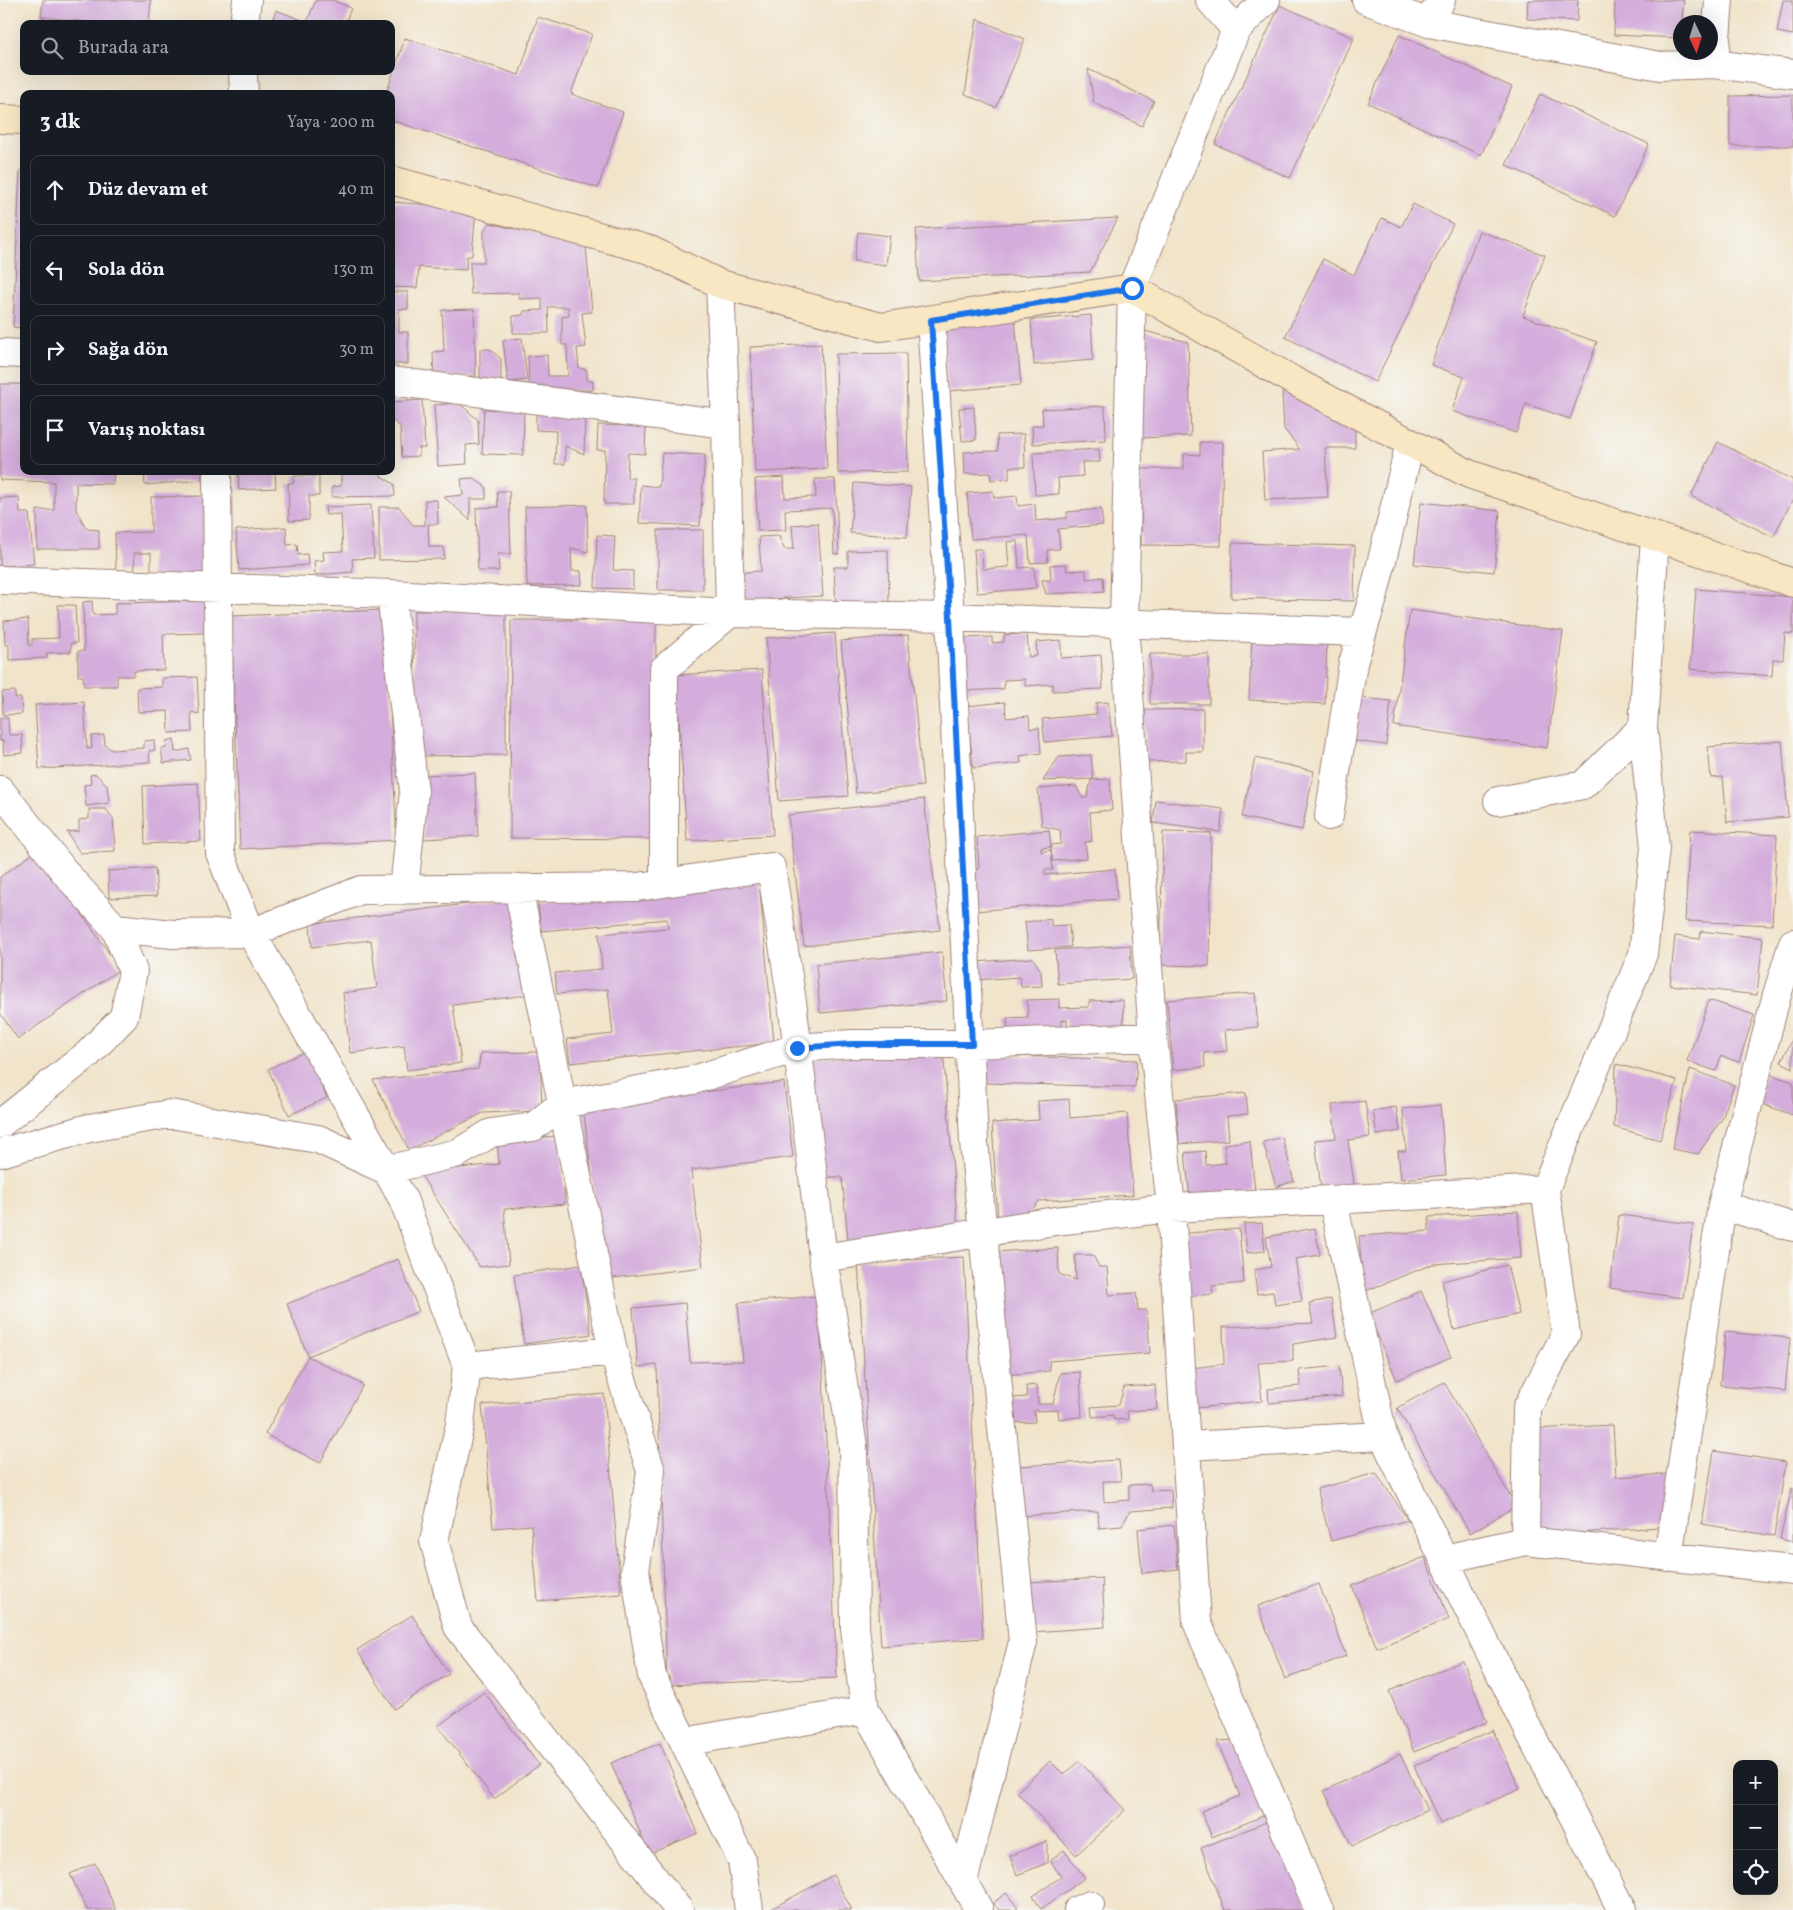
<!DOCTYPE html>
<html lang="tr">
<head>
<meta charset="utf-8">
<style>
  :root { --surface:#171b24; --page:#20242c; --text:#f1f3f6; --muted:#9ea1a6; --line:#363941 }
  body { margin:0; font-family:Vollkorn,serif; background:var(--page); color:var(--text) }
  .controls { position:absolute; right:15px; bottom:15px; display:grid; overflow:hidden; border-radius:10px; box-shadow:0 5px 20px #0002 }
  .controls button { width:45px; height:45px; display:grid; place-items:center; padding:0; border:0; border-bottom:1px solid var(--line); background:var(--surface); color:var(--text); font:25px sans-serif }
  .compass { position:absolute; left:1673px; top:15px; width:45px; height:45px; border-radius:50%; background:var(--surface); box-shadow:0 5px 20px #0002; rotate:176deg }
  .stop { position:absolute; width:15px; height:15px; margin:-11px; border:4px solid #1a73e8; border-radius:50%; background:#fff }
  .stop.end { background:#1a73e8; border-color:#fff; box-shadow:0 1px 5px #0008 }
  .list { margin:0; padding:0; list-style:none }
  h2 { display:flex; justify-content:space-between; align-items:center; height:65px; margin:0; padding:0 20px; font-size:21px }
  h2 small { font-size:16px; font-weight:400; color:var(--muted) }
  .list li { display:grid; grid-template-columns:32px 1fr auto; gap:15px; align-items:center; box-sizing:border-box; height:70px; margin:0 10px 10px; padding:0 10px; border:1px solid var(--line); border-radius:10px }
  .list b { display:block; font-size:19px; white-space:nowrap }
  .list em { font-size:16px; font-style:normal; color:var(--muted) }
  .icon { flex:none; width:28px; height:28px; fill:none; stroke:currentColor; stroke-width:2; stroke-linecap:round; stroke-linejoin:round }
  .map { position:relative; flex:none; width:1793px; height:1910px; overflow:hidden }
  .search { position:absolute; background:var(--surface); box-shadow:0 5px 20px #0002; left:20px; top:20px; width:375px; height:55px; display:flex; align-items:center; gap:12px; box-sizing:border-box; padding:0 18px; border-radius:10px; color:var(--muted); font-size:19px }
  .panel { position:absolute; background:var(--surface); box-shadow:0 5px 20px #0002; left:20px; top:90px; width:375px; height:385px; border-radius:10px }
  .map>svg:first-child { display:block }
</style>
</head>
<body>
<div class="map">
<svg width="1793" height="1910" viewBox="0 0 1793 1910">
  <rect width="100%" height="100%" fill="#f6f6f2"/>
  <filter id="ink" filterUnits="userSpaceOnUse"><feTurbulence type="fractalNoise" baseFrequency=".02" numOctaves="2"/><feDisplacementMap in="SourceGraphic" scale="10" xChannelSelector="R" yChannelSelector="G"/><feConvolveMatrix kernelMatrix="1 2 1 2 8 2 1 2 1" color-interpolation-filters="sRGB"/></filter>
  <filter id="wash" filterUnits="userSpaceOnUse"><feTurbulence type="fractalNoise" baseFrequency=".0096" numOctaves="4" result="noise"/><feDisplacementMap in="SourceGraphic" scale="20" xChannelSelector="R" yChannelSelector="G"/><feGaussianBlur stdDeviation="1.12" result="paint"/><feColorMatrix in="noise" values="0 0 0 0 0 0 0 0 0 0 0 0 0 0 0 0 0 1.4 0 .05"/><feComposite in="paint" operator="in"/></filter>
  <g filter="url(#wash)">
    <rect width="100%" height="100%" fill="#f1e4ca"/>
    <g id="blocks">
      <path fill="#d4addc" d="M43,0H151L149,24H107L41,17Z
        M316,0H332L351,8L345,24H271L276,10L307,22Z
        M1528,0H1578L1577,21L1527,19Z
        M1615,0H1684L1680,38L1614,35Z
        M1783,0H1793V35L1777,32Z
        M1280,5L1354,38L1290,178L1215,144Z
        M538,17L592,34L571,94L623,112L598,188L391,120V94H386L405,38L519,75Z
        M977,19L1025,39L996,108L965,94Z
        M1399,35L1512,87L1481,155L1368,103Z
        M1088,69L1154,101L1142,126L1094,103Z
        M1540,94L1649,144L1615,216L1506,165Z
        M1793,95V146H1730V96Z
        M20,170H24V328L13,327Z
        M391,202L476,208L472,256H467L466,270L419,267L417,288L391,287Z
        M1413,204L1453,224L1375,382L1285,337L1323,259L1354,275L1382,218L1401,227Z
        M1118,218L1090,272L919,281L916,229Z
        M490,223L586,246L592,312L582,313L586,347L577,348L579,368L587,370V381H593V390L529,391L528,356L547,355L548,376H568L567,345H562V317L569,316L568,307H548L549,333H513V316L523,315L524,311L542,310V298L519,299V293L471,294L470,262H484V230Z
        M1479,231L1545,255L1523,316L1597,342L1570,419L1526,404L1516,433L1452,411L1464,377L1431,365Z
        M858,232L890,236L886,265L854,261Z
        M391,292H408V309H399V332H408V364H391Z
        M474,309L476,376L434,377L433,352L444,351L442,310Z
        M1091,315L1093,360L1034,365L1031,320Z
        M1015,319L1021,385L948,391L943,326Z
        M1137,329L1188,342L1191,436L1140,438Z
        M522,338L527,380L508,382L503,340Z
        M821,344L827,469L755,472L750,347Z
        M480,349H490L501,359V380H480Z
        M906,353L908,472L838,473L836,354Z
        M0,384H24V471H114L113,484L76,483V510L87,529L99,530V549H37V510H54V482L0,480Z
        M1282,391L1355,428V448H1325L1328,497L1265,500L1262,452L1300,449L1284,429Z
        M422,400L425,448H419V456L402,457L400,426L391,420V402Z
        M459,403L478,420L479,444L466,445L467,464L438,466L434,405Z
        M1105,406L1106,440L1033,444L1032,426L1043,425L1042,409Z
        M974,407L976,440L962,441L959,408Z
        M484,409L524,410L523,455L482,454Z
        M536,414L585,416L584,454L565,446V464H555L556,431L536,430Z
        M598,425L646,426L645,454L628,453L627,478H634V504H604L605,450H597Z
        M1024,434L1025,467H1009V479L991,480L990,473L965,474L964,452L998,451L997,435Z
        M1200,442H1223L1221,546L1141,545L1142,469H1184V454L1200,455Z
        M1718,442L1793,480V499L1773,537L1691,496Z
        M1099,449L1100,462H1082L1083,476L1058,478L1059,494L1035,495L1033,453Z
        M662,453L705,455L700,526L639,523L641,485L659,487Z
        M144,471H202V480L145,485Z
        M238,471H275L276,488L239,490Z
        M341,471H381V476L394,484L395,496L332,497V487L341,486Z
        M293,476H319V496H309V520L289,521L288,483H294Z
        M784,477L785,498L816,497L815,479H835L839,554H834L832,508L785,510L786,530L758,531L755,479Z
        M473,478L486,487V499H470V520L444,497L463,495L461,479Z
        M854,483L911,487L907,537L850,533Z
        M497,491H509L511,554H498L499,571H478L476,508L498,507Z
        M993,491L994,498L1017,496L1018,506L1035,504L1036,521L1067,518V512L1101,509L1103,525L1058,529L1060,549L1047,550L1048,562L1030,563L1028,535L971,539L967,493Z
        M206,496V576H151V553H134L135,572H116L115,533L151,532V497Z
        M19,497L20,513H29L34,564L0,566V498Z
        M425,500H437L438,524H428L429,547H444V559L379,560V507H399L413,525H425Z
        M1421,502L1500,511L1494,572L1414,564Z
        M371,505L374,558L352,559L353,572L315,575L314,561L324,560L323,552L343,551L341,514L326,515L325,507Z
        M587,505L588,552L571,548L572,571H581L582,585L527,586L525,507Z
        M818,523L823,596L735,601L733,573L761,571L759,537L779,536L784,549H794L792,525Z
        M286,527L287,545L297,544L298,555L307,554L308,565L239,570L236,530Z
        M658,530H703V590H658Z
        M597,535L615,536L613,570L633,571V589L595,588Z
        M1017,541L1019,568L1034,567L1036,588L977,593L974,549H982L983,569L1009,567L1007,542Z
        M1232,543L1355,546L1354,601L1231,598Z
        M888,550L889,606L836,608L834,567H848V551Z
        M1066,564L1067,571L1086,570V579L1103,577L1104,591L1046,594L1042,580H1051L1050,565Z
        M1696,589L1793,597V634L1785,633L1783,660L1773,659L1772,676L1690,669Z
        M92,601L93,615L115,614V603L206,601V633L163,634L164,670L134,671V676H117V686H84L83,676H78V651H84L83,602Z
        M58,605H75L77,643H71V652L46,653L47,658L9,660V645H5L4,621L28,619L29,646L32,645V639L59,638Z
        M385,610L397,840L240,849L231,616Z
        M506,610V755L415,756L414,611Z
        M1410,610L1563,631L1547,748L1394,726Z
        M511,620H656L655,839L510,838Z
        M835,633L848,796L779,801L766,638Z
        M1027,634L1029,657L1037,656L1036,642L1061,640V658L1101,655L1103,689L1053,691V684L1025,686V679L1004,680V689L964,691L961,638L992,637V643L1004,642V635Z
        M908,635L923,786L856,793L841,641Z
        M1252,635L1327,638L1325,704L1249,700Z
        M1150,654H1209V704H1150Z
        M762,670L773,835L687,841L676,675Z
        M197,677L199,714L191,712L192,732L169,733L168,711L138,712L137,688L162,687V678Z
        M15,691V698H21L22,714L3,715L2,692Z
        M1353,697L1391,701L1386,745L1348,740Z
        M84,702L87,749L92,748L91,736L104,735L105,745L112,750L144,748V741L154,740L155,750L149,751L150,762L39,769L35,705Z
        M1005,702L1006,718L1029,716L1030,729L1039,728L1041,753L1020,756L1021,763L973,768L967,706Z
        M1108,702L1112,736L1045,742L1042,719L1097,714L1096,703Z
        M1203,709V752H1186V761L1146,762L1145,710Z
        M0,718H8L9,735H22L23,753L4,755L3,741H0Z
        M174,739L175,752L189,749L191,760L163,763L161,748L167,747L166,741Z
        M1782,741L1788,817L1727,822L1723,777L1711,778L1708,747Z
        M1091,755L1093,779L1043,781L1059,757Z
        M1255,758L1314,771L1302,830L1242,817Z
        M475,773L478,836L424,839L421,775Z
        M96,774L107,785L109,803L86,806L84,785L91,784L90,775Z
        M1110,779L1112,810L1090,812L1092,841L1085,842L1087,858L1052,861L1051,845L1061,844L1060,830L1042,826L1038,789L1076,786L1082,798H1087L1091,780Z
        M198,783L201,841L145,844L143,786Z
        M924,799L940,930L804,946L788,815Z
        M1156,800L1223,809L1220,832L1153,823Z
        M89,809H106L113,818L115,851L80,853L67,832L79,831V820L89,819Z
        M1049,830L1051,847L1041,848V852L1051,850L1053,870H1045V875L1115,869L1117,899L975,911L972,869H979L977,837Z
        M1690,830L1777,835L1772,925L1685,921Z
        M1163,832L1211,833L1209,966L1160,965Z
        M38,850L120,969L18,1039L0,1013V877Z
        M155,868L157,896L109,898L108,871Z
        M759,880L774,1043L570,1063L567,1039L613,1034L608,989L557,994L555,973L602,969L599,934L668,928L667,919L541,931L538,902Z
        M513,898L526,995L453,1005L461,1063L407,1070L404,1046L350,1053L343,993L377,988L371,940L312,947L310,924Z
        M1051,919V926L1069,925L1071,947L1028,950L1025,922Z
        M1701,931L1763,938L1757,995L1670,985L1675,936L1700,939Z
        M1130,945L1132,979L1058,984L1055,950Z
        M942,952L947,1001L820,1013L816,964Z
        M1033,958L1041,971L1042,986L1021,987L1020,977L976,980L975,962Z
        M1255,993L1258,1027L1225,1030L1227,1051L1204,1053L1205,1067L1173,1070L1167,1000Z
        M1059,999V1008L1089,1007V1001L1123,1000L1124,1029L1067,1031V1020L1061,1021V1031L1008,1033L1007,1018L1028,1017L1027,1000Z
        M1709,1000L1754,1015L1739,1062L1721,1056L1716,1071L1687,1061Z
        M1793,1038V1068L1781,1062Z
        M943,1049L958,1230L848,1240L842,1177H819L810,1059Z
        M306,1051L327,1098L289,1115L268,1069Z
        M540,1052L542,1111L483,1113L409,1150L373,1080L478,1069L481,1053Z
        M983,1055L1137,1060L1135,1087L982,1083Z
        M1616,1064L1677,1080L1660,1140L1614,1127Z
        M1690,1069L1734,1085L1722,1119L1698,1154L1672,1149Z
        M1766,1073L1793,1082V1115L1756,1102Z
        M784,1082L793,1157L691,1170L703,1267L605,1279L583,1107Z
        M1246,1093L1248,1114L1227,1116L1229,1140L1179,1144L1176,1099Z
        M1069,1099L1070,1118L1127,1113L1133,1195L1039,1201L1025,1219L998,1221L992,1123L1039,1120L1038,1101Z
        M1365,1101L1370,1137L1348,1140L1354,1184L1321,1188L1315,1140L1336,1138L1332,1105Z
        M1440,1105L1446,1175L1401,1179L1398,1151H1406L1403,1109Z
        M1396,1107L1400,1131L1377,1135L1373,1111Z
        M560,1136L565,1204L504,1209L509,1264L480,1267L419,1172L499,1164L497,1140Z
        M1282,1137L1294,1181L1276,1187L1263,1142Z
        M1250,1141L1255,1191L1190,1198L1185,1153L1205,1151L1206,1165L1226,1163L1224,1144Z
        M1518,1211L1521,1258L1433,1264L1363,1292L1359,1236L1429,1231V1217Z
        M1619,1215L1693,1224L1683,1298L1610,1288Z
        M1262,1223L1265,1251L1247,1253L1244,1224Z
        M1315,1228L1320,1255L1295,1259L1302,1301L1275,1305L1273,1292L1257,1294L1254,1270L1271,1267L1266,1237Z
        M1239,1229L1244,1283L1212,1286L1213,1294L1183,1297L1177,1234Z
        M1058,1248L1059,1274L1076,1280L1075,1255H1093L1099,1267H1107L1109,1295L1136,1293L1138,1310H1147L1150,1353L1049,1361L1050,1371L1004,1375L994,1252Z
        M964,1257L983,1638L881,1646L858,1262Z
        M398,1259L419,1311L308,1356L287,1304Z
        M581,1265L591,1334L524,1344L514,1275Z
        M1507,1265L1519,1314L1454,1330L1442,1281Z
        M1421,1291L1451,1357L1397,1380L1368,1314Z
        M817,1296L822,1354L837,1678L667,1685L657,1365L638,1367L633,1308L685,1303L690,1362L743,1361L738,1303Z
        M1331,1299L1337,1337L1293,1344V1361L1258,1363L1262,1401L1196,1408L1192,1368L1224,1364L1223,1327L1313,1323L1309,1303Z
        M1725,1332L1790,1338L1785,1391L1720,1385Z
        M308,1356L363,1385L320,1463L265,1434Z
        M1339,1366L1342,1396L1269,1403L1268,1389L1301,1386L1299,1370Z
        M1080,1372L1082,1417L1059,1419L1058,1410L1034,1411L1035,1422L1011,1423L1010,1398L1027,1397L1026,1386L1037,1385L1038,1404H1053L1060,1373Z
        M1444,1382L1516,1506L1470,1533L1397,1408Z
        M1155,1385L1157,1409L1127,1411L1128,1419L1114,1420L1113,1415L1092,1417L1091,1407L1119,1405L1124,1387Z
        M604,1394L621,1594L538,1601L531,1525L493,1528L482,1405Z
        M1613,1425L1616,1477L1672,1474V1526L1539,1536L1534,1429Z
        M1714,1451L1786,1462L1774,1536L1702,1524Z
        M1119,1460L1121,1481H1103L1104,1502L1129,1500V1485L1150,1484L1151,1491L1171,1490L1172,1508L1130,1511L1122,1526L1099,1528L1098,1511L1021,1516L1019,1466Z
        M1376,1473L1408,1520L1331,1541L1317,1489Z
        M1792,1488H1793V1542L1780,1539Z
        M1174,1525L1178,1569L1142,1573L1138,1529Z
        M1425,1557L1449,1619L1377,1648L1352,1586Z
        M1102,1578L1105,1627L1032,1632L1029,1582Z
        M1319,1584L1346,1656L1285,1679L1258,1606Z
        M412,1615L449,1674L394,1709L357,1650Z
        M1463,1661L1487,1722L1414,1752L1389,1691Z
        M484,1692L539,1765L494,1799L438,1726Z
        M1493,1730L1520,1789L1440,1824L1414,1766Z
        M1237,1740L1268,1814L1212,1837L1201,1811L1240,1796L1217,1741Z
        M660,1743L698,1833L649,1854L611,1763Z
        M1400,1754L1427,1810L1352,1846L1324,1791Z
        M1050,1761L1064,1775L1079,1761L1125,1810L1076,1855L1017,1792Z
        M1269,1821L1310,1910H1225L1201,1848Z
        M1047,1841V1863L1017,1875L1010,1856Z
        M1064,1850L1085,1878L1041,1909L1033,1896L1061,1877L1050,1860Z
        M95,1863L116,1910H87L70,1874Z
        M833,1875L852,1910H769Z
        M1006,1893L1018,1908L1015,1910H999L993,1903Z"/>
    </g>
  </g>
  <g filter="url(#ink)">
    <use href="#blocks" fill-opacity="0" stroke="#9e827a" stroke-width="1"/>
    <g fill="none" stroke-linecap="round" stroke-linejoin="round">
      <defs>
        <path id="street" d="M1210,0L1236,30L1132,288L1124,623L1153,1037L1171,1208L1197,1622L1319,1910
          M1366,0L1429,23L1660,66L1714,64L1793,74
          M1429,23L1441,0
          M244,24L247,0
          M1236,30L1266,0
          M1714,64L1719,0
          M243,71L244,94
          M931,320L950,617L974,1142L1023,1642L963,1882
          M0,353L24,354
          M391,381L726,424
          M217,471L220,853L251,933L403,1199L467,1366L460,1424L434,1541L458,1627L679,1910
          M0,580L391,594L730,613L950,617L1362,632
          M391,594L414,791L404,890
          M0,790L68,876L115,928L173,934L251,933L361,890L637,887L771,867L792,1002L823,1258L853,1446L855,1628L865,1710L979,1910
          M1498,801L1583,785L1643,727
          M1329,816L1353,663L1373,598L1410,443
          M664,883V669L730,613L726,424L720,284
          M518,888L613,1351L651,1471L635,1571L652,1676L742,1861L749,1910
          M0,1124L88,1054L124,1017L133,971L115,928
          M0,1153L89,1128L170,1114L318,1139L386,1170L458,1153L491,1133L533,1127L562,1104L693,1080L797,1048L852,1044H972L1153,1037
          M1545,1189L1643,954L1655,848L1643,727L1655,537
          M1333,1201L1383,1436L1529,1731L1622,1910
          M1722,1205L1793,1227
          M823,1258L1055,1221L1171,1208L1545,1189L1566,1334L1527,1408L1525,1541
          M467,1366L613,1351
          M1186,1446L1383,1436
          M1668,1557L1722,1205L1776,998L1793,943
          M1445,1559L1525,1541L1793,1570
          M684,1742L865,1710
          M1078,1910L1090,1905"/>
        <path id="secondary" d="M0,119L24,120
          M391,180L650,250L720,284L881,327L1132,288L1292,380L1469,474L1793,583"/>
      </defs>
      <use href="#street" stroke="#9e827a" stroke-width="30"/>
      <use href="#secondary" stroke="#9e827a" stroke-width="30"/>
      <use href="#street" stroke="#fff" stroke-width="28"/>
      <use href="#secondary" stroke="#f9e7c3" stroke-width="28"/>
    </g>
  </g>
  <g fill="none" stroke-linecap="round" stroke-linejoin="round" filter="url(#ink)">
    <path stroke="#1a73e8" stroke-width="6" d="M797,1048L852,1044H972L950,617L931,320L1132,288"/>
  </g>
</svg>
<div class="controls">
<button>+</button>
<button>−</button>
<button><svg class="icon" aria-label="locate" viewBox="0 0 24 24"><circle cx="12" cy="12" r="6"/><path d="M12 2v4M12 18v4M2 12h4M18 12h4"/></svg></button>
</div>
<svg class="compass" viewBox="-18 -18 36 36"><path d="M0-13l5 13h-10z" fill="#e53935"/><path d="M0 13l5-13h-10z" fill="#9ea1a6"/></svg>
<div class="stop" style="left:1132px;top:288px"></div>
<div class="stop end" style="left:797px;top:1048px"></div>
<div class="search"><svg class="icon" aria-label="search" viewBox="0 0 24 24"><circle cx="10" cy="10" r="6"/><path d="M15 15l6 6"/></svg>Burada ara</div>
<section class="panel">
<h2>3 dk<small>Yaya · 200 m</small></h2>
<ul class="list">
<li><svg class="icon" aria-label="ahead" viewBox="0 0 24 24"><path d="M12 20V5M6 11l6-6 6 6"/></svg><div><b>Düz devam et</b></div><em>40 m</em></li>
<li><svg class="icon" aria-label="left" viewBox="0 0 24 24"><path d="M17 20v-9H6M10 6l-5 5 5 5"/></svg><div><b>Sola dön</b></div><em>130 m</em></li>
<li><svg class="icon" aria-label="right" viewBox="0 0 24 24"><path d="M7 20v-9h11M14 6l5 5-5 5"/></svg><div><b>Sağa dön</b></div><em>30 m</em></li>
<li><svg class="icon" aria-label="arrive" viewBox="0 0 24 24"><path d="M6 21V4h12l-3 4 3 4H6"/></svg><div><b>Varış noktası</b></div></li>
</ul>
</section>
</div>
</body>
</html>
